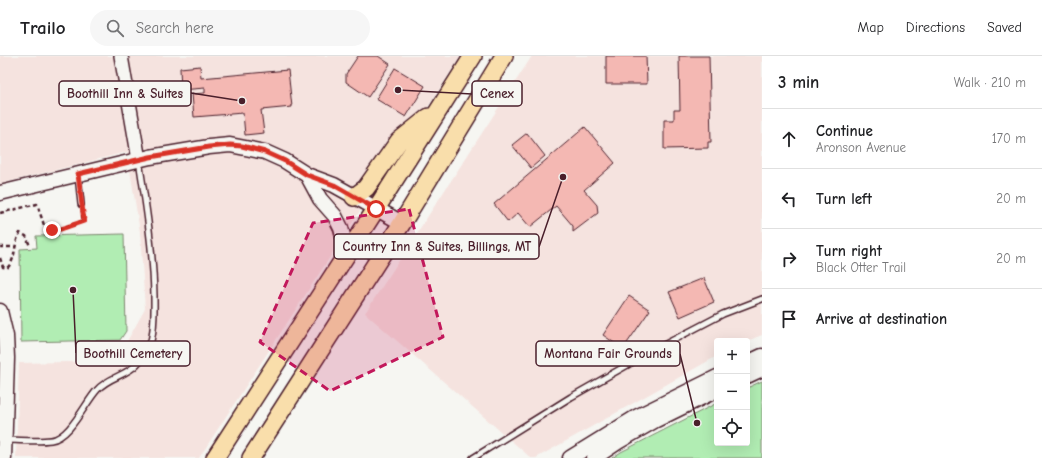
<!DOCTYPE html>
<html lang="en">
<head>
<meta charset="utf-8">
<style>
  :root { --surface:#fff; --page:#f6f6f6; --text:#202124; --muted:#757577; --line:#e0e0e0 }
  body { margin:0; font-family:"Comic Neue",sans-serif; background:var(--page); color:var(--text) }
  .controls { position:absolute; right:12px; bottom:12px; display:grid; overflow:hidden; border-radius:4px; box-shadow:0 4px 16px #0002 }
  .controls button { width:36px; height:36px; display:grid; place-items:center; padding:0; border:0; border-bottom:1px solid var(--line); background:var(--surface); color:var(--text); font:20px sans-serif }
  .stop { position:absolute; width:12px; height:12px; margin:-9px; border:3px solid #d93025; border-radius:50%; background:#fff }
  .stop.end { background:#d93025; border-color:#fff; box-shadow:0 1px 4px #0008 }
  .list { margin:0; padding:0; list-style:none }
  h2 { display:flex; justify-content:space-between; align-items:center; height:52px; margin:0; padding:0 16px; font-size:17px }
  h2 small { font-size:13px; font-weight:400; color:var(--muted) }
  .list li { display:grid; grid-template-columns:26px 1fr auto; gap:12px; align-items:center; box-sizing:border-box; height:60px; padding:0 16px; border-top:1px solid var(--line) }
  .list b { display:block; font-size:15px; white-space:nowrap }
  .list p { margin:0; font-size:13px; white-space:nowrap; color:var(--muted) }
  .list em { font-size:13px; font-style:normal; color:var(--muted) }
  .icon { flex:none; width:22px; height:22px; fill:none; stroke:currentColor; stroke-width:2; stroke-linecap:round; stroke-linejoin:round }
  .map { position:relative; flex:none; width:762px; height:402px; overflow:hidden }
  header { display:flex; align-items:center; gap:24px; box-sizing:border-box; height:56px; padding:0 20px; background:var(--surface); border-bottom:1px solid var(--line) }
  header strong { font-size:19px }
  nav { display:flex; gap:22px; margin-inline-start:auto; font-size:14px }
  .search { width:280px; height:36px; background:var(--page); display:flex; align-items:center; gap:10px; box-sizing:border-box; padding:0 14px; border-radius:22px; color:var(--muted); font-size:15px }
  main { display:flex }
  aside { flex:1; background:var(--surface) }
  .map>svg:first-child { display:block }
</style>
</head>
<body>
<header>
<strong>Trailo</strong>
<div class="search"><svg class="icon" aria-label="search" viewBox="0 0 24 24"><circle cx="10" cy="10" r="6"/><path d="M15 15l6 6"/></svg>Search here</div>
<nav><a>Map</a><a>Directions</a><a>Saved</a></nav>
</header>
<main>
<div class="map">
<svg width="762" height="402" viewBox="0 0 762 402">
  <rect width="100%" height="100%" fill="#f6f6f2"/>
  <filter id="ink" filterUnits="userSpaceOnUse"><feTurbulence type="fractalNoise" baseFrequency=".025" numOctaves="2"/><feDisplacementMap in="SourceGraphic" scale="8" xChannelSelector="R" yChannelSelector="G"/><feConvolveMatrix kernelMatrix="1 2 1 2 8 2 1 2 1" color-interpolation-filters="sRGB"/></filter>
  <g filter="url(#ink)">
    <path fill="#f5e3df" d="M0,0H461L199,402H16L19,307L116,305L145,253L140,176L127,96L0,128Z
      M532,0H762V279L747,285H717V300L536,402H531L365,257Z"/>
    <path fill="#b1edb3" stroke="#7e866f" d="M124,178L126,275L120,284L21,286L20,193L37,192L36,180Z
      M762,325V402H612L621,396L717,347V387H747V332Z"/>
    <path fill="#f4b8b3" stroke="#4a1f2b" d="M358,0H378L390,8L368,41L346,26V18Z
      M606,0H646L647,28H606Z
      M679,0H709L711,86H708V92L664,93V64H674V54H680Z
      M200,10L201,22L288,14L292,51L261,54L264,77L245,79L243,57L194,61L192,38L205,37V32L181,34L180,12Z
      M395,12L425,30L406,61L376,43Z
      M585,71L615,107L584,134L597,149L598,157L573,176V170L556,150L530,171L518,157L508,166L494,148Z
      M527,77L545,100L531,112L512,89Z
      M704,222L714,246L680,261L669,236Z
      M629,240L650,254L623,293L603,279Z"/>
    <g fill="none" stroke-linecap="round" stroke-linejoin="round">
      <defs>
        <path id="service" d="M78,119L81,148
          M6,384C20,384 37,386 51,384C70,382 85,347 97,334C108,321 126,320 137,308C143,302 148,293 151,285C155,270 154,254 154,239C153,194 146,149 139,104
          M473,402L571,341L654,294L723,258L762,243"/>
        <path id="tertiary" d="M121,0L139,104"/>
        <path id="secondary" d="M307,119L320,143L335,160L341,172L344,184L342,205
          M0,137L150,101L209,91L230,89L265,96L285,105L307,119L334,129L402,167
          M0,255L6,280L7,302L4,402
          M747,307L762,300
          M747,320L762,313
          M570,402L638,360L717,321
          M594,402L618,386L656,364L717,334"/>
        <path id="trunk" d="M354,141L366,132L399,85L429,61
          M215,402L376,153L473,0
          M251,402L402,167L504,0"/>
      </defs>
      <use href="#service" stroke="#4a1f2b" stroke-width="8"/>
      <use href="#tertiary" stroke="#4a1f2b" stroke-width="16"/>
      <use href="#secondary" stroke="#4a1f2b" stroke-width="17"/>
      <use href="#trunk" stroke="#4a1f2b" stroke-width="20"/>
      <path stroke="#4a1f2b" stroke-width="2.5" stroke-dasharray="4 3" stroke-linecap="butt" d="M0,157L37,148L45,172C59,176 71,169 83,165L82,155
        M0,191H16
        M0,202L3,211L7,212C17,203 13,188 20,177L26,180L30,190"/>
      <use href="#service" stroke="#f6f6f2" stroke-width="5"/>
      <use href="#tertiary" stroke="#f6f6f2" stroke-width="13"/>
      <use href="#secondary" stroke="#f6f6f2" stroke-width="14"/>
      <use href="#trunk" stroke="#f9deab" stroke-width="17"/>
    </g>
  </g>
  <g fill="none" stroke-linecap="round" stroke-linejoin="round" filter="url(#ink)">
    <path stroke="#d93025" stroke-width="5" d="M52,174L61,173L84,165L78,118L150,101L209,91L230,89L242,90L265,96L285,105L307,119L334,129L376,153"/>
  </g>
  <path fill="#c2185b" fill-opacity="0.2" stroke="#c2185b" stroke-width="3" stroke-dasharray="8 5" stroke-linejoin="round" d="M409,153L443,281L330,335L260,286L313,167Z"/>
  <path fill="none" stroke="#4a1f2b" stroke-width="1.5" d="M242 45L191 37M398 34L472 38M563 121L539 191M73 234L76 297M697 367L680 298"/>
  <g fill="#4a1f2b" stroke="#f6f6f2" stroke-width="1.5">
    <circle cx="242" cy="45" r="4"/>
    <circle cx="398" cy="34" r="4"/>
    <circle cx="563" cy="121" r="4"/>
    <circle cx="73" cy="234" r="4"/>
    <circle cx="697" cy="367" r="4"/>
  </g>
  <g fill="#f6f6f2" stroke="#4a1f2b" stroke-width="1.5">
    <rect x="59" y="25" width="132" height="25" rx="4"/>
    <rect x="472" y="25" width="50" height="25" rx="4"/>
    <rect x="334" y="178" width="205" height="25" rx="4"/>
    <rect x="76" y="285" width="114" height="25" rx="4"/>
    <rect x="536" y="285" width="144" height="25" rx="4"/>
  </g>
  <g font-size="13" text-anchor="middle" font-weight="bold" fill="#4a1f2b">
    <text x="125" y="42">Boothill Inn &amp; Suites</text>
    <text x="497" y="42">Cenex</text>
    <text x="437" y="195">Country Inn &amp; Suites, Billings, MT</text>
    <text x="133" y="302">Boothill Cemetery</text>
    <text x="608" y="302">Montana Fair Grounds</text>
  </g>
</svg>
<div class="controls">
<button>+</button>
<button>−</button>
<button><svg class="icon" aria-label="locate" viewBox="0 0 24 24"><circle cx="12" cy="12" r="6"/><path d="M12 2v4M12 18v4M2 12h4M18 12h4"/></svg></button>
</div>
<div class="stop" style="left:376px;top:153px"></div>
<div class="stop end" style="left:52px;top:174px"></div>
</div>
<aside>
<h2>3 min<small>Walk · 210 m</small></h2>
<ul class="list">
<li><svg class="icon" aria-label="ahead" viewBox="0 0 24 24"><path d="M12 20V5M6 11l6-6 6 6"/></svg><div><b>Continue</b><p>Aronson Avenue</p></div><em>170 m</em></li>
<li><svg class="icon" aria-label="left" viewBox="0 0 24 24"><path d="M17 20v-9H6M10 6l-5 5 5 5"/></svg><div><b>Turn left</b></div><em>20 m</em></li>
<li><svg class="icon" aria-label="right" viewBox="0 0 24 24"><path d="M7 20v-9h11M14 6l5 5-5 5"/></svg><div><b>Turn right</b><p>Black Otter Trail</p></div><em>20 m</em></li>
<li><svg class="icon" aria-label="arrive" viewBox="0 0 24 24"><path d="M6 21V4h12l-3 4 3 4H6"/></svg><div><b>Arrive at destination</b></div></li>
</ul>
</aside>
</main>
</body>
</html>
